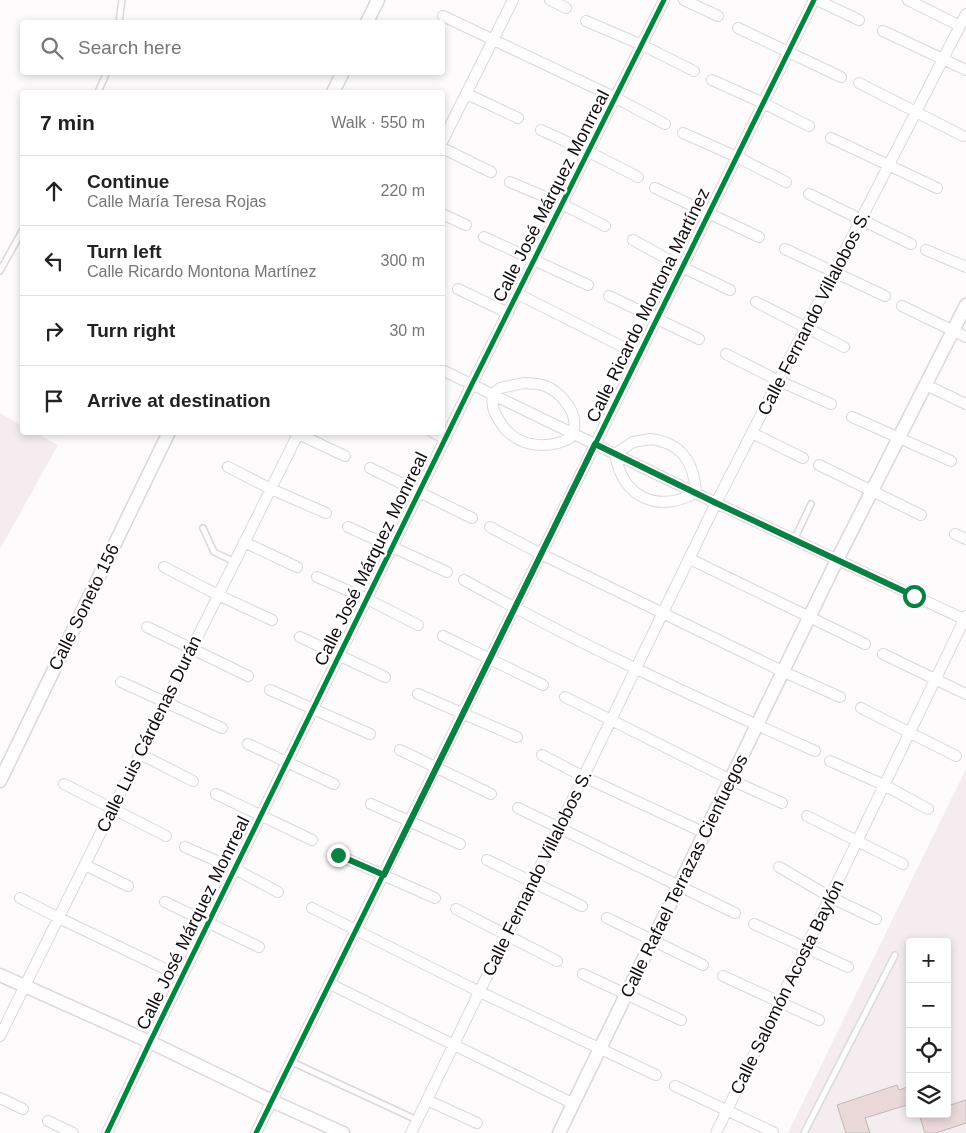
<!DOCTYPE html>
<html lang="en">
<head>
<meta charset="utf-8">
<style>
  :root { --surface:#fff; --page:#f6f6f6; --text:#222; --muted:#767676; --line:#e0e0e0 }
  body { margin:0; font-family:Helvetica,sans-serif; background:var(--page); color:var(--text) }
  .controls { position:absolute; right:15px; bottom:15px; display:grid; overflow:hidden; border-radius:5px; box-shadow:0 2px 8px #0003 }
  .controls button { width:45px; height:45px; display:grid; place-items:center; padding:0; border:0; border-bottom:1px solid var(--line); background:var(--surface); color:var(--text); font:25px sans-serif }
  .stop { position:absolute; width:15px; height:15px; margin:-11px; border:4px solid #0b8043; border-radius:50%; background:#fff }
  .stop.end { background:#0b8043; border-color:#fff; box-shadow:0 1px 5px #0008 }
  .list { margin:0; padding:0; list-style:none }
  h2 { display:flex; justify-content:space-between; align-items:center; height:65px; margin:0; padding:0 20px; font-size:21px }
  h2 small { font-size:16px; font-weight:400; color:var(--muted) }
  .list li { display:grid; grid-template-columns:32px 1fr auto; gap:15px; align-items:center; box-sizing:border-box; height:70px; padding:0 20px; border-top:1px solid var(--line) }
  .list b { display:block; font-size:19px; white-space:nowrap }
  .list p { margin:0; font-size:16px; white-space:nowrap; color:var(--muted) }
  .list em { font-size:16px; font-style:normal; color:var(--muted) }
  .icon { flex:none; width:28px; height:28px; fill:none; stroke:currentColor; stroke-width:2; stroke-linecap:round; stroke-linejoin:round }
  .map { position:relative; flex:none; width:966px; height:1133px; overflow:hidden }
  .search { position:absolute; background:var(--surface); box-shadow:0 2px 8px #0003; left:20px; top:20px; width:425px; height:55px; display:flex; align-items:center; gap:12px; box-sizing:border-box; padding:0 18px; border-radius:5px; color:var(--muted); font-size:19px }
  .panel { position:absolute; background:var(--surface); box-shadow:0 2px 8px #0003; left:20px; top:90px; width:425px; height:345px; border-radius:5px }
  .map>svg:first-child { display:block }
</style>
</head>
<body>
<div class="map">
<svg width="966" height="1133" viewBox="0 0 966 1133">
  <rect width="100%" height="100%" fill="#fefbfc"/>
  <path fill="#f4ecef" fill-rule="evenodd" d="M0,413L22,426V432L35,433L58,445L0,549Z
    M966,769V1133H788ZM910,942H947V1114H910Z"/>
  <path fill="#ebd8d9" stroke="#beb8b9" d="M897,1085L899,1090L910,1086V1104L865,1118L870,1133H846L837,1105Z
    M966,1100V1123L936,1133H925L919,1114H947V1106Z"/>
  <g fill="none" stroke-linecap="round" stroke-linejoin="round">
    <defs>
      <path id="service" d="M119,22L122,0
        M98,92L107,72
        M0,271L22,231
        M203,528L214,552L235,562
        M794,540L811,504
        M292,1062L417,1120
        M804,1133L895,955"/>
      <path id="minor" d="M550,0L566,8
        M684,0L718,16
        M817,0L859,20
        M908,0L960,26
        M443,16L616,98L665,124
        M586,21L642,45L694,71
        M738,28L841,77
        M883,31L966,70
        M712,80L763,103L809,126
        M859,83L963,136
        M467,94L518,118
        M541,130L589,152L638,177
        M683,133L737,157L786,182
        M831,138L937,188
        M442,142L513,0
        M442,148L491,172
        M510,182L562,204L605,226
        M655,188L759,237
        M809,194L911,244
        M442,214L466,225
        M484,237L588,285
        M633,240L682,267L730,290
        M785,249L885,296
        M926,250L966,267
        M458,289L508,313
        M518,294L639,355
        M609,296L699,339
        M756,302L844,347
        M902,306L966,337
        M726,354L779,381L831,404
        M442,370L716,503L966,620
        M524,383C530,383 537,384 543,385C560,391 580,413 573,433C571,439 564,441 558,443C538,448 519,444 505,429C497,418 490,408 493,394L500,388Z
        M926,385L966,404
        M852,417L951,461
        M294,432L345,456
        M432,432L446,439
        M752,433L803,458
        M650,439C682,443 694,462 696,493C657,513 623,498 615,454L633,442Z
        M819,465L921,515
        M228,467L271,489L326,513
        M370,468L472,518
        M348,527L447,572
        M490,527L541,554L784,672L840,697
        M955,534L966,539
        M244,542L297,567
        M690,559L865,644
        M164,567L218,595L272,620
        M317,577L367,599L418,625
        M464,580C577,643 696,698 815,751
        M147,627L248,676
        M443,636L543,685
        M300,637L385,677
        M883,654L966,694
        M121,682L222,728
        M270,690L370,734
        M418,694L517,737
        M565,697L731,780L782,803
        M861,708L956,756
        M248,744L334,784
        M400,750L491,794
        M140,754L193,781
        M542,755L584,777L705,833
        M830,761L884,785L928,809
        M64,784L166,836
        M216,794L312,840
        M371,804L460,844
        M518,808L735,913
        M807,816L903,864
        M185,847L235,869L278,892
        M338,855L435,898
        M487,860L582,906
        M85,865L128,886
        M779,867L830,897L876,919
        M20,898L59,918L182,977
        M165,902L259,947
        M312,908L480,992L656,1075
        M456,909L557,961
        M607,918L703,965
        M754,924L848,967
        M583,974L681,1020
        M723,976L819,1020
        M330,984L574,1104
        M0,1036L299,432
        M675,1086L773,1132
        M0,1098L23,1109
        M427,1100L477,1123
        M48,1121L73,1133
        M107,1133L150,1042L472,384L664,0
        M256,1133L814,0
        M411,1133L716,503L966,14
        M716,1133L966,616"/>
      <path id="tertiary" d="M367,22L378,0
        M333,92L343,72
        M0,781L169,432
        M0,975L150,1042L272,1101L343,1133
        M559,1133L837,560L966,305"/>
    </defs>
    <use href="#service" stroke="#ddd7da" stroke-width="8"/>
    <use href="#minor" stroke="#ddd7da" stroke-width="12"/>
    <use href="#tertiary" stroke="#ddd7da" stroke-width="15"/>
    <use href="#service" stroke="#fffeff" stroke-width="5"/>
    <use href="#minor" stroke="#fffeff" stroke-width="10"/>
    <use href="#tertiary" stroke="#fffeff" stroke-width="12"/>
    <defs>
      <path id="cycleway" d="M107,1133L150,1042L472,384L664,0
        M256,1133L814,0"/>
    </defs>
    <use href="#cycleway" stroke="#fff" stroke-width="8"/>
    <use href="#cycleway" stroke="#00873e" stroke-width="5"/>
  </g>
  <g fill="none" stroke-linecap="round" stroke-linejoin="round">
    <path stroke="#0b8043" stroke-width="6" d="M338,855L384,875L595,444L716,503L914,596"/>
  </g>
  <g text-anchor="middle" stroke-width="5" stroke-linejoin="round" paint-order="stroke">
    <g font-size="18" fill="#140c10" stroke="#fff">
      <text transform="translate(551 196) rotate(-63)" y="6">Calle José Márquez Monrreal</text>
      <text transform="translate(648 305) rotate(-64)" y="6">Calle Ricardo Montona Martínez</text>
      <text transform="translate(814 313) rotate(-63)" y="6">Calle Fernando Villalobos S.</text>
      <text transform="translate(371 559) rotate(-64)" y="6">Calle José Márquez Monrreal</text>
      <text transform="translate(84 607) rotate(-64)" y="6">Calle Soneto 156</text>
      <text transform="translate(149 734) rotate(-64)" y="6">Calle Luis Cárdenas Durán</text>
      <text transform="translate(537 873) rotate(-64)" y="6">Calle Fernando Villalobos S.</text>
      <text transform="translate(684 876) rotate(-64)" y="6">Calle Rafael Terrazas Cienfuegos</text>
      <text transform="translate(193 923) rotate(-64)" y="6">Calle José Márquez Monrreal</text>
      <text transform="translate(787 987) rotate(-64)" y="6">Calle Salomón Acosta Baylón</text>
    </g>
  </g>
</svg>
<div class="controls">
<button>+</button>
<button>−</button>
<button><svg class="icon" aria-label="locate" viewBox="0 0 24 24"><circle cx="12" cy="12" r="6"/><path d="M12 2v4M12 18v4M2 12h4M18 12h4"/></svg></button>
<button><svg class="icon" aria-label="layers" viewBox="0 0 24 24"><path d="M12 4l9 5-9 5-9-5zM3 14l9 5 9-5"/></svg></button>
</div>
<div class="stop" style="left:914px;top:596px"></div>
<div class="stop end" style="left:338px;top:855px"></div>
<div class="search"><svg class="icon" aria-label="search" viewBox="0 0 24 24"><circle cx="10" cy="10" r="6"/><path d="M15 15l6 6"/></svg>Search here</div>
<section class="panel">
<h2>7 min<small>Walk · 550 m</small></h2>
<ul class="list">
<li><svg class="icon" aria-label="ahead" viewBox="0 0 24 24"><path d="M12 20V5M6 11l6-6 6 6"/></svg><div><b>Continue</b><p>Calle María Teresa Rojas</p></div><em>220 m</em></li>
<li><svg class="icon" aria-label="left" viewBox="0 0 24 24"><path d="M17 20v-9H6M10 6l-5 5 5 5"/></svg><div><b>Turn left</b><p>Calle Ricardo Montona Martínez</p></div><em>300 m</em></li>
<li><svg class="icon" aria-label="right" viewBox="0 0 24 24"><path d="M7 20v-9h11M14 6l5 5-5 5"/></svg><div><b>Turn right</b></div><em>30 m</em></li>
<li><svg class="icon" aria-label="arrive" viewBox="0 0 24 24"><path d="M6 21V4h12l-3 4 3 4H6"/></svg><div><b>Arrive at destination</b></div></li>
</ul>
</section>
</div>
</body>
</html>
